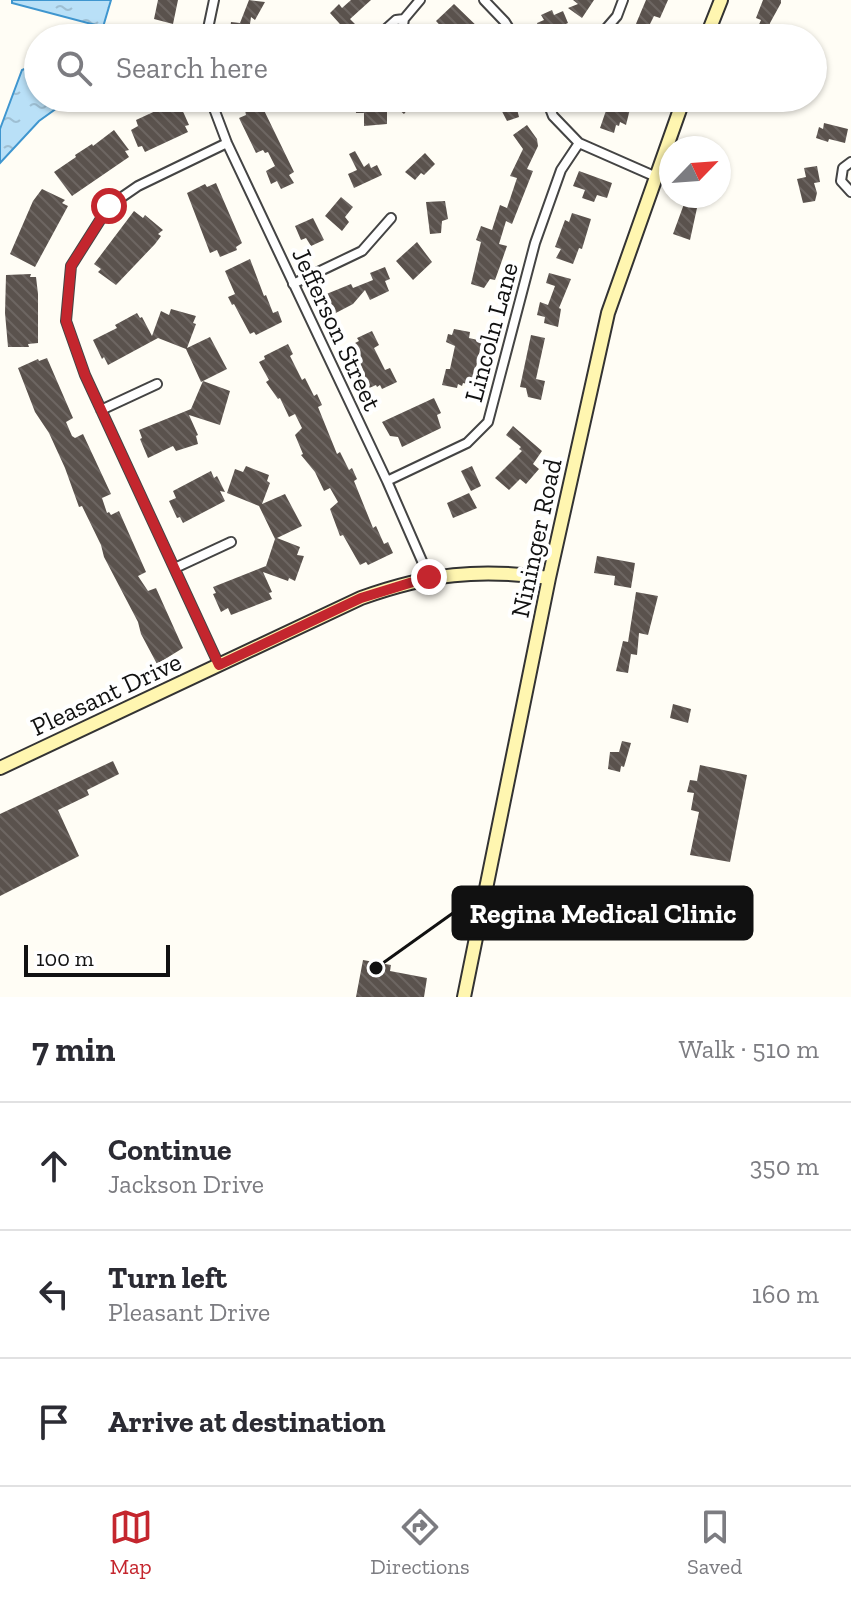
<!DOCTYPE html>
<html lang="en">
<head>
<meta charset="utf-8">
<style>
  :root { --surface:#fff; --page:#f7f7f7; --text:#2b2b33; --muted:#7c7c81; --line:#e1e1e2; --accent:#c4262e }
  body { margin:0; font-family:"Zilla Slab",serif; background:var(--page); color:var(--text) }
  .compass { position:absolute; left:659px; top:136px; width:72px; height:72px; border-radius:50%; background:var(--surface); box-shadow:0 2px 6px #0004; rotate:65deg }
  .scale { position:absolute; left:24px; bottom:20px; width:146px; box-sizing:border-box; padding-left:8px; border:4px solid #111; border-top:0; font-size:22px; line-height:28px; white-space:nowrap; color:#111; -webkit-text-stroke:6px #fff; paint-order:stroke }
  .stop { position:absolute; width:24px; height:24px; margin:-18px; border:6px solid #c4262e; border-radius:50%; background:#fff }
  .stop.end { background:#c4262e; border-color:#fff; box-shadow:0 2px 8px #0008 }
  .list { margin:0; padding:0; list-style:none }
  h2 { display:flex; justify-content:space-between; align-items:center; height:104px; margin:0; padding:0 32px; font-size:34px }
  h2 small { font-size:26px; font-weight:400; color:var(--muted) }
  .list li { display:grid; grid-template-columns:52px 1fr auto; gap:24px; align-items:center; box-sizing:border-box; height:128px; padding:0 32px; border-top:2px solid var(--line) }
  .list b { display:block; font-size:30px; white-space:nowrap }
  .list p { margin:0; font-size:26px; white-space:nowrap; color:var(--muted) }
  .list em { font-size:26px; font-style:normal; color:var(--muted) }
  .icon { flex:none; width:44px; height:44px; fill:none; stroke:currentColor; stroke-width:2; stroke-linecap:round; stroke-linejoin:round }
  .map { position:relative; flex:none; width:851px; height:997px; overflow:hidden }
  .search { position:absolute; background:var(--surface); box-shadow:0 2px 6px #0004; left:24px; right:24px; top:24px; height:88px; display:flex; align-items:center; gap:20px; box-sizing:border-box; padding:0 28px; border-radius:44px; color:var(--muted); font-size:30px }
  .sheet { height:488px; background:var(--surface) }
  nav { display:flex; justify-content:space-around; align-items:center; box-sizing:border-box; height:112px; border-top:2px solid var(--line); background:var(--surface); font-size:22px; color:var(--muted) }
  nav a { display:grid; justify-items:center; gap:4px }
  nav .on { color:var(--accent) }
  .map>svg:first-child { display:block }
</style>
</head>
<body>
<div class="map">
<svg width="851" height="997" viewBox="0 0 851 997">
  <defs>
    <pattern id="water-ripples" width="26" height="14" patternUnits="userSpaceOnUse" patternTransform="scale(2)"><rect width="26" height="14" fill="#b9e0f7"/><path d="M2 4q2-2 4 0t4 0M15 11q2-2 4 0t4 0" fill="none" stroke="#9ebfd3"/></pattern>
    <pattern id="building-back-hatch" width="6" height="6" patternUnits="userSpaceOnUse" patternTransform="scale(2)"><rect width="6" height="6" fill="#5a524d"/><path d="M-1 5l2 2M0 0l6 6M5-1l2 2" fill="none" stroke="#6d6662"/></pattern>
  </defs>
  <rect width="100%" height="100%" fill="#fffdf5"/>
  <path fill="url(#water-ripples)" stroke="#3f96cf" stroke-width="2" d="M12,0H111L103,27L12,3Z
    M38,63V98H71L39,121L0,163V129L22,70Z"/>
  <path fill="url(#building-back-hatch)" d="M158,0H178L173,24L154,19Z
    M249,0L265,2L255,20L251,17L248,38H229L231,22L240,23Z
    M351,0H371L350,19L356,25L348,33L330,13L339,4L342,8Z
    M573,0H594L582,18L568,8L578,4Z
    M646,0H668L660,18L654,16L643,38H630Z
    M763,0H781V3L770,23L766,38H753L761,20L756,18Z
    M454,4L483,32L481,34L485,38H463L452,26L446,32L436,21Z
    M552,10L554,15L563,11L568,23L542,35L537,23L544,20L541,15Z
    M399,98H417L404,114L393,105Z
    M495,98H530L516,105L519,117L507,121Z
    M610,99L630,109L626,125L620,122L619,126L616,125L614,133L600,128Z
    M259,100L294,172L289,175L294,183L281,189L277,181L271,184L266,171L275,166L268,152L265,153L263,150L256,153L239,118L246,115L244,106Z
    M374,100L375,105H387V124L364,126V113H356L355,101Z
    M175,102L178,108L181,107L189,125L185,126L188,132L145,152L142,146L138,147L131,130L138,126L136,120Z
    M824,123L848,129L845,143L829,139L828,142L816,138L819,127L823,129Z
    M527,125L537,139L538,146L527,169L533,171L512,224L506,221L499,244L507,246L499,269L495,280L490,279L484,288L471,284L481,242L476,240L481,226L492,230L500,205L507,208L517,178L510,176L523,149L513,135Z
    M114,130L129,150L125,151L129,157L72,196L54,172L76,157L75,155L92,144L93,146Z
    M355,151L364,167L369,163L371,168L377,165L382,175L354,188L348,174L357,170L349,154Z
    M425,153L435,164L424,175L421,173L415,180L405,172Z
    M817,166L820,182L814,183L817,193L815,201L803,203L797,179L806,177L804,168Z
    M579,171L612,183L607,198L597,195L594,202L582,198L585,190L573,186Z
    M216,183L242,243L236,247L237,250L220,257L217,250L210,253L187,193L205,184L207,187Z
    M42,189L65,200L62,203L68,206L35,267L10,254L33,201Z
    M341,197L353,207L345,217L349,222L342,231L325,216Z
    M445,201L448,219L442,221L441,233L430,234L426,202Z
    M684,204L697,208L690,240L673,234Z
    M134,211L143,218L145,215L163,230L158,234L161,236L155,244L116,285L98,272L101,269L94,264Z
    M572,213L591,219L582,249L579,248L573,264L556,258L561,249L555,247L565,220L569,222Z
    M313,218L324,240L311,246L306,238L301,240L295,226Z
    M417,242L432,262L413,280L396,261Z
    M250,259L264,296L266,295L273,313L278,311L282,322L256,335L254,332L250,334L234,304L232,305L228,297L235,294L225,271Z
    M385,267L390,279L385,281L389,291L370,300L365,290L353,304L332,315L324,295L351,284L353,288L373,280L370,273Z
    M549,273L571,279L559,308L561,309L558,327L544,323L545,317L537,315L540,302L548,305L555,286L546,283Z
    M31,274L30,277H36L38,294V343L28,344L29,347H8L5,313L6,275Z
    M171,309L196,316L193,323L196,324L187,348L210,337L227,369L201,382L186,349L158,338L108,365L104,357L102,359L93,340L117,328L115,325L137,313L140,318L142,317L152,336L161,311L169,315Z
    M454,329L470,332L469,338L482,341L472,385L463,383L462,386L458,384L457,388L442,385L446,369H450L455,346L446,342L448,334L452,335Z
    M372,331L379,345L374,348L385,370L390,368L397,382L382,389L380,385L377,387L376,385L367,389L348,349L357,345L355,343L359,341L357,338Z
    M531,335L545,338L536,379L545,381L541,400L528,397L526,388L520,387Z
    M288,344L293,354L290,356L302,380L305,378L314,396L317,394L322,405L318,407L337,454L340,452L349,470L352,468L357,479L354,481L373,528L376,526L384,544L388,542L393,553L368,565L366,562L360,565L343,535L340,536L330,509L338,502L330,488L324,491L315,472L301,455L303,454L295,435L302,428L295,414L289,417L280,398L278,399L266,382L269,380L259,362L265,359L264,356Z
    M47,358L73,418L66,422L72,436L75,438L83,434L111,494L102,498L107,513L109,512L111,515L119,511L146,572L138,576L148,591L156,588L183,648L157,664L141,634L138,622L104,557L101,545L82,506L79,507L65,468L49,433L35,412L18,368L38,359L39,361Z
    M203,381L230,391L220,425L189,415L198,435L196,436L198,444L176,451L173,446L148,458L140,439L142,438L139,430L191,409Z
    M434,398L441,413L437,415L441,428L402,447L398,437L390,436L382,422Z
    M513,426L542,451L533,464L539,469L526,484L520,479L509,490L495,478L522,451L519,449L521,447L506,435Z
    M246,466L269,475L267,481L270,483L262,504L285,494L302,526L277,538L300,547L297,555L304,556L295,581L289,578L288,581L263,572L272,592L269,593L272,599L231,615L228,608L221,612L213,594L216,593L213,587L266,566L275,539L259,506L227,493L235,469L243,472Z
    M472,466L481,486L471,491L461,471Z
    M211,471L214,478L217,476L225,492L220,491L225,501L183,523L180,517L177,518L169,501L176,498L173,491Z
    M469,493L477,508L453,518L447,503Z
    M597,556L635,563L631,588L614,585L615,576L594,573Z
    M636,592L658,596L648,635L639,633L637,655L631,654L628,673L616,671L623,641L628,642Z
    M673,704L691,709L688,723L670,718Z
    M622,741L631,743L624,767L621,766L620,772L608,769L610,752H619Z
    M113,761L119,774L87,790L89,795L58,810L79,856L0,896V814Z
    M700,765L747,775L730,862L690,855L699,812L691,810L694,793L687,792L690,780L697,781Z
    M363,960L391,965L390,971L427,978L424,997H356Z"/>
  <g fill="none" stroke-linecap="round" stroke-linejoin="round">
    <defs>
      <path id="street" d="M484,0L505,22L515,38
        M206,38L214,0
        M376,38L396,20L404,19
        M401,38L404,19L420,0
        M598,38L617,16L623,0
        M210,98L227,143L387,481L429,577
        M546,98L553,116L579,143L654,176
        M851,162L843,168L841,181L851,192
        M293,284L362,251L391,218
        M101,410L157,384
        M387,481L467,443L488,422L535,243L561,170L579,143
        M175,568L231,542
        M219,665L85,375L66,321L71,266L109,206L138,186L227,143"/>
      <path id="secondary" d="M706,38L721,0
        M0,768L361,598C428,574 478,568 549,578
        M464,997L549,578L608,313L684,98"/>
    </defs>
    <use href="#street" stroke="#444" stroke-width="12"/>
    <use href="#secondary" stroke="#333" stroke-width="16"/>
    <use href="#street" stroke="#fff" stroke-width="8"/>
    <use href="#secondary" stroke="#fff6b0" stroke-width="12"/>
  </g>
  <g fill="none" stroke-linecap="round" stroke-linejoin="round">
    <path stroke="#c4262e" stroke-width="10" d="M109,206L71,266L66,321L85,375L219,665L361,598L429,577"/>
  </g>
  <g text-anchor="middle" stroke-width="8" stroke-linejoin="round" paint-order="stroke">
    <g font-size="26" fill="#111" stroke="#fff">
      <text transform="translate(337 329) rotate(65)" y="9">Jefferson Street</text>
      <text transform="translate(491 332) rotate(-75)" y="9">Lincoln Lane</text>
      <text transform="translate(536 538) rotate(-78)" y="9">Nininger Road</text>
      <text transform="translate(106 694) rotate(-25)" y="9">Pleasant Drive</text>
    </g>
  </g>
  <path fill="none" stroke="#111" stroke-width="3" d="M376 968L453 913"/>
  <circle fill="#111" stroke="#fff" stroke-width="3" cx="376" cy="968" r="8"/>
  <rect fill="#111" stroke="#111" stroke-width="3" x="453" y="887" width="299" height="52" rx="8"/>
  <g font-size="28" text-anchor="middle" font-weight="bold" fill="#fff">
    <text x="603" y="923">Regina Medical Clinic</text>
  </g>
</svg>
<svg class="compass" viewBox="-18 -18 36 36"><path d="M0-13l5 13h-10z" fill="#e53935"/><path d="M0 13l5-13h-10z" fill="#7c7c81"/></svg>
<div class="scale">100 m</div>
<div class="stop" style="left:109px;top:206px"></div>
<div class="stop end" style="left:429px;top:577px"></div>
<div class="search"><svg class="icon" aria-label="search" viewBox="0 0 24 24"><circle cx="10" cy="10" r="6"/><path d="M15 15l6 6"/></svg>Search here</div>
</div>
<section class="sheet">
<h2>7 min<small>Walk · 510 m</small></h2>
<ul class="list">
<li><svg class="icon" aria-label="ahead" viewBox="0 0 24 24"><path d="M12 20V5M6 11l6-6 6 6"/></svg><div><b>Continue</b><p>Jackson Drive</p></div><em>350 m</em></li>
<li><svg class="icon" aria-label="left" viewBox="0 0 24 24"><path d="M17 20v-9H6M10 6l-5 5 5 5"/></svg><div><b>Turn left</b><p>Pleasant Drive</p></div><em>160 m</em></li>
<li><svg class="icon" aria-label="arrive" viewBox="0 0 24 24"><path d="M6 21V4h12l-3 4 3 4H6"/></svg><div><b>Arrive at destination</b></div></li>
</ul>
</section>
<nav>
<a class="on"><svg class="icon" aria-label="map" viewBox="0 0 24 24"><path d="M3 6l6-2 6 2 6-2v14l-6 2-6-2-6 2zM9 4v14M15 6v14"/></svg>Map</a>
<a><svg class="icon" aria-label="directions" viewBox="0 0 24 24"><path d="M12 3l9 9-9 9-9-9zM9 14v-3h6M13 9l2 2-2 2"/></svg>Directions</a>
<a><svg class="icon" aria-label="saved" viewBox="0 0 24 24"><path d="M7 4h10v16l-5-4-5 4z"/></svg>Saved</a>
</nav>
</body>
</html>
